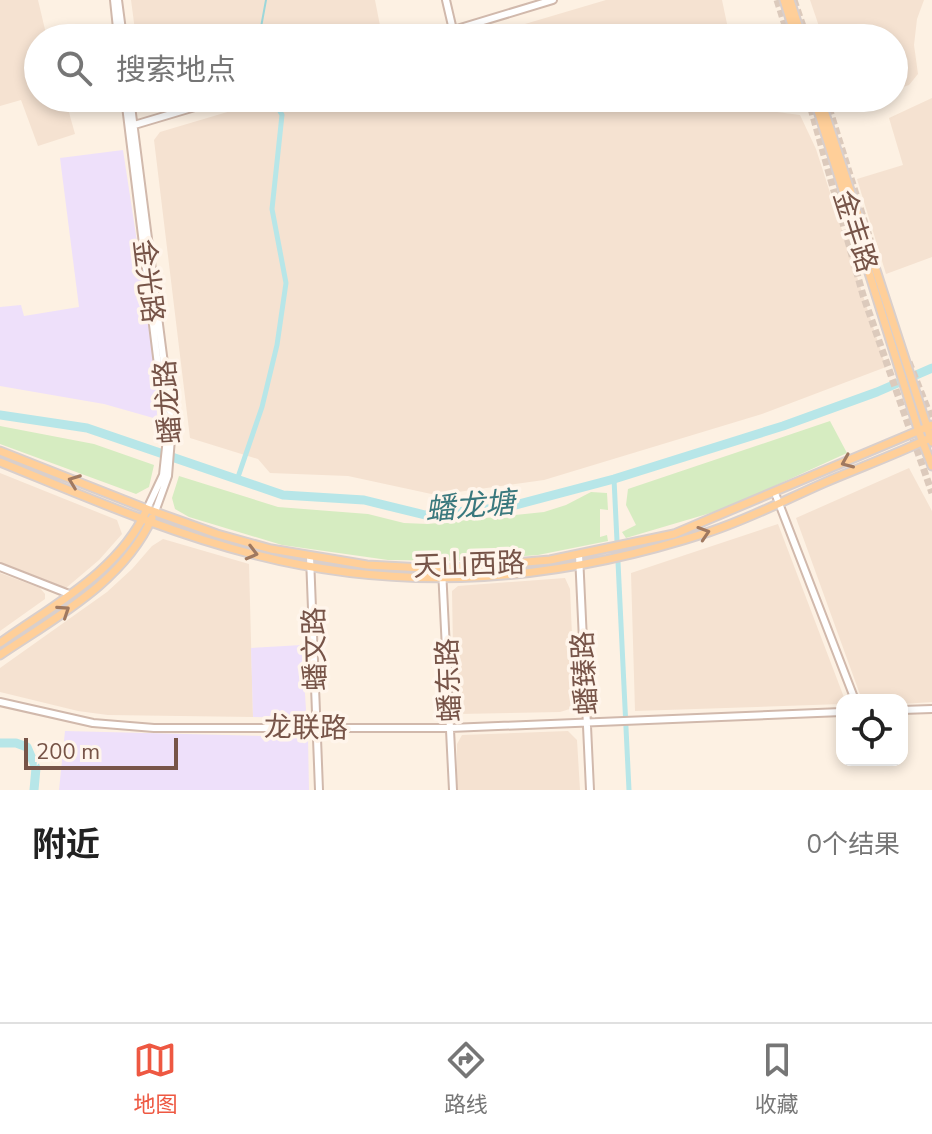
<!DOCTYPE html>
<html lang="zh">
<head>
<meta charset="utf-8">
<style>
  :root { --surface:#fff; --page:#f6f6f6; --text:#222; --muted:#767676; --line:#e0e0e0; --accent:#ee5842 }
  body { margin:0; font-family:"Nunito Sans","Noto Sans SC",sans-serif; background:var(--page); color:var(--text) }
  .controls { position:absolute; right:24px; bottom:24px; display:grid; overflow:hidden; border-radius:16px; box-shadow:0 4px 12px #0003 }
  .controls button { width:72px; height:72px; display:grid; place-items:center; padding:0; border:0; border-bottom:2px solid var(--line); background:var(--surface); color:var(--text); font:40px sans-serif }
  .scale { position:absolute; left:24px; bottom:20px; width:154px; box-sizing:border-box; padding-left:8px; border:4px solid #775448; border-top:0; font-size:22px; line-height:28px; white-space:nowrap; color:#775448; -webkit-text-stroke:6px #fff5eb; paint-order:stroke }
  .list { margin:0; padding:0; list-style:none }
  h2 { display:flex; justify-content:space-between; align-items:center; height:104px; margin:0; padding:0 32px; font-size:34px }
  h2 small { font-size:26px; font-weight:400; color:var(--muted) }
  .icon { flex:none; width:44px; height:44px; fill:none; stroke:currentColor; stroke-width:2; stroke-linecap:round; stroke-linejoin:round }
  .map { position:relative; flex:none; width:932px; height:790px; overflow:hidden }
  .search { position:absolute; background:var(--surface); box-shadow:0 4px 12px #0003; left:24px; right:24px; top:24px; height:88px; display:flex; align-items:center; gap:20px; box-sizing:border-box; padding:0 28px; border-radius:44px; color:var(--muted); font-size:30px }
  .sheet { height:232px; background:var(--surface) }
  nav { display:flex; justify-content:space-around; align-items:center; box-sizing:border-box; height:112px; border-top:2px solid var(--line); background:var(--surface); font-size:22px; color:var(--muted) }
  nav a { display:grid; justify-items:center; gap:4px }
  nav .on { color:var(--accent) }
  .map>svg:first-child { display:block }
</style>
</head>
<body>
<div class="map">
<svg width="932" height="790" viewBox="0 0 932 790">
  <rect width="100%" height="100%" fill="#fdf1e3"/>
  <path fill="#f5e2d1" d="M0,0H38L47,38H38V98H65L75,134L38,146L21,100L0,106Z
    M131,0H375L382,36L136,38Z
    M606,0H722L730,38H478Z
    M810,0H924L917,19L914,45L918,74L909,85L894,90V38H823Z
    M275,98H769L777,112L800,115L816,149L886,367L762,414L544,480L436,495L348,476L270,473L258,459L190,438L154,140L160,132Z
    M932,98V257L886,274L857,179L903,165L889,118Z
    M909,468L932,511V702L902,704V700H862L796,518Z
    M0,473L117,520L122,534L99,560L66,588L0,562Z
    M778,524L845,700H842V704L635,711L631,573Z
    M163,539L249,564L253,717L108,715L78,711L0,692V668L107,592L132,569L152,546Z
    M0,573L40,588L45,594V599L0,631Z
    M565,578L570,589L575,705L573,708L560,712L459,714L454,707L452,591L458,586Z
    M568,731L577,740L580,790H457V744L462,735Z"/>
  <path fill="#eee0fa" d="M123,150L156,366L157,419L104,404L0,386V307L21,305L24,316L79,307L60,158Z
    M302,645L306,710L304,716L299,718L253,717L251,648Z
    M65,731L308,737L309,790H59Z"/>
  <path fill="#d6ecc1" d="M830,421L847,453L724,509L626,538L622,532L636,525L626,505L628,489Z
    M0,426L94,444L154,465L149,487L136,494L0,444Z
    M179,476L278,507L368,514L404,523L428,524L544,512L566,505L591,492L607,493L608,510L600,509V537L607,535L608,541L538,555L456,561L388,560L282,545L189,517L175,509L172,498Z"/>
  <g fill="none" stroke-linecap="round" stroke-linejoin="round">
    <path stroke="#9cd7da" stroke-width="2" d="M259,38L266,0"/>
    <path stroke="#b7e6e8" stroke-width="5" d="M614,479L629,790
      M237,480L262,407L277,345L286,283L272,209L282,115L273,98"/>
    <path stroke="#b7e6e8" stroke-width="9" d="M0,415L87,428L283,495L364,500L425,515L508,507L614,479L783,426L877,392L932,368
      M0,743H16L27,747L36,768L34,790"/>
    <path stroke="#dccabc" stroke-width="7" stroke-dasharray="7 3.5" stroke-linecap="butt" d="M777,0L789,38
      M794,0L807,38
      M808,98L863,295L932,493
      M826,98L874,252
      M909,362L932,420"/>
    <defs>
      <path id="minor" d="M114,0L118,38
        M118,0L123,38
        M446,0L453,30
        M427,38L553,0
        M125,98L167,438L163,475L147,509
        M130,98L172,426L168,476L155,512
        M131,126L225,98
        M775,493L855,700
        M579,555L590,790
        M310,557L319,790
        M0,567L69,594
        M442,569L453,790
        M0,702L93,723L154,728H450L842,712
        M902,710L932,709"/>
      <path id="major" d="M784,0L796,38
        M790,0L802,38
        M814,98L919,432L932,466
        M820,98L932,442
        M0,451L147,509L217,534L271,549L367,565L442,569L550,560L674,534L932,425
        M0,462C84,496 168,533 256,555C410,594 559,581 709,532C749,519 787,499 826,482C861,467 897,454 932,437
        M0,643C53,605 120,571 147,509
        M0,655C56,617 123,582 152,518"/>
    </defs>
    <use href="#minor" stroke="#d1b9ac" stroke-width="10"/>
    <use href="#major" stroke="#d9cfcc" stroke-width="11"/>
    <use href="#minor" stroke="#fff" stroke-width="6"/>
    <use href="#major" stroke="#ffcf99" stroke-width="7"/>
  </g>
  <defs><path id="oneway-chevron" d="M-2-3.5L2.5 0L-2 3.5" fill="none" stroke-width="1.6" stroke-linecap="round" stroke-linejoin="round" transform="scale(2)"/></defs>
  <g stroke="#a07960">
    <use href="#oneway-chevron" transform="translate(847 462) rotate(157)"/>
    <use href="#oneway-chevron" transform="translate(74 481) rotate(-159)"/>
    <use href="#oneway-chevron" transform="translate(704 533) rotate(-18)"/>
    <use href="#oneway-chevron" transform="translate(252 553) rotate(15)"/>
    <use href="#oneway-chevron" transform="translate(64 611) rotate(-34)"/>
  </g>
  <g text-anchor="middle" stroke-width="7" stroke-linejoin="round" paint-order="stroke">
    <g font-size="28" fill="#775448" stroke="#fff5eb">
      <text transform="translate(856 231) rotate(72)" y="10">金丰路</text>
      <text transform="translate(149 281) rotate(83)" y="10">金光路</text>
      <text transform="translate(167 402) rotate(-94)" y="10">蟠龙路</text>
      <text transform="translate(469 564) rotate(-2)" y="10">天山西路</text>
      <text transform="translate(314 649) rotate(-91)" y="10">蟠文路</text>
      <text transform="translate(584 673) rotate(-93)" y="10">蟠臻路</text>
      <text transform="translate(448 680) rotate(-92)" y="10">蟠东路</text>
      <text transform="translate(306 727) rotate(1)" y="10">龙联路</text>
    </g>
    <g font-size="30" font-style="italic" fill="#3a787d" stroke="#fff5eb">
      <text transform="translate(470 506) rotate(-5)" y="10">蟠龙塘</text>
    </g>
  </g>
</svg>
<div class="controls">
<button><svg class="icon" aria-label="locate" viewBox="0 0 24 24"><circle cx="12" cy="12" r="6"/><path d="M12 2v4M12 18v4M2 12h4M18 12h4"/></svg></button>
</div>
<div class="scale">200 m</div>
<div class="search"><svg class="icon" aria-label="search" viewBox="0 0 24 24"><circle cx="10" cy="10" r="6"/><path d="M15 15l6 6"/></svg>搜索地点</div>
</div>
<section class="sheet">
<h2>附近<small>0个结果</small></h2>
<ul class="list">
</ul>
</section>
<nav>
<a class="on"><svg class="icon" aria-label="map" viewBox="0 0 24 24"><path d="M3 6l6-2 6 2 6-2v14l-6 2-6-2-6 2zM9 4v14M15 6v14"/></svg>地图</a>
<a><svg class="icon" aria-label="directions" viewBox="0 0 24 24"><path d="M12 3l9 9-9 9-9-9zM9 14v-3h6M13 9l2 2-2 2"/></svg>路线</a>
<a><svg class="icon" aria-label="saved" viewBox="0 0 24 24"><path d="M7 4h10v16l-5-4-5 4z"/></svg>收藏</a>
</nav>
</body>
</html>
